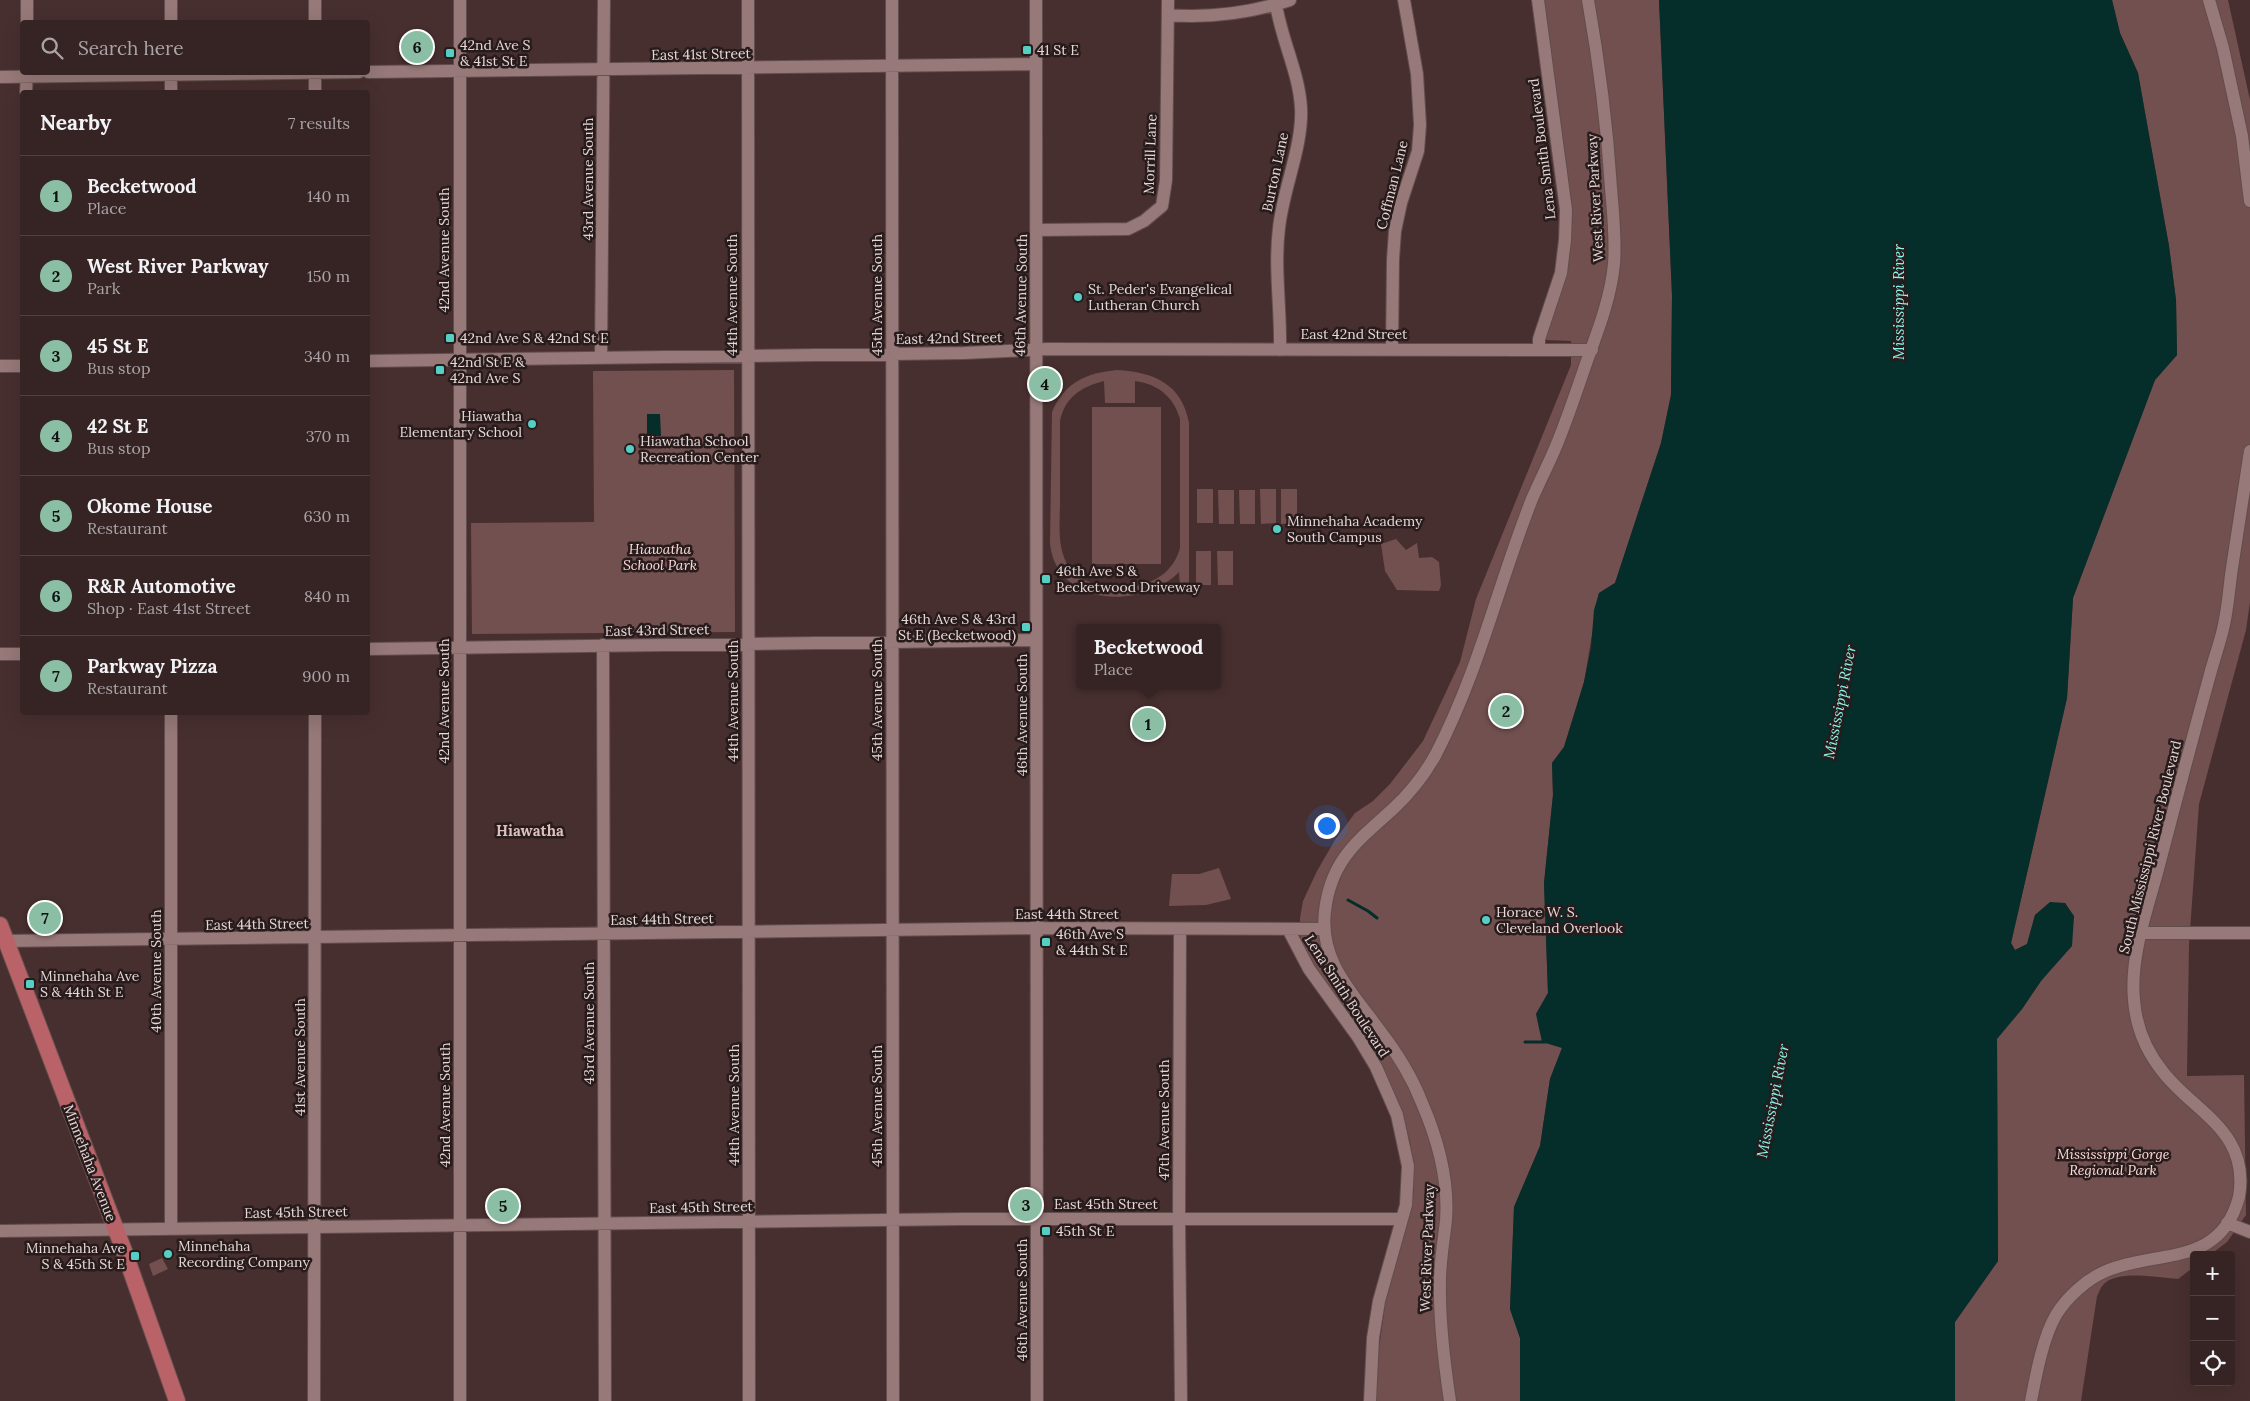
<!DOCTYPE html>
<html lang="en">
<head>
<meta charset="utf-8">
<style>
  :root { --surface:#362323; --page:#3d2b2b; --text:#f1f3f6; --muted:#aaa4a6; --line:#504041; --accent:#8abfa5 }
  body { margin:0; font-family:Lora,serif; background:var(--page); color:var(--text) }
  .controls { position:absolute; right:15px; bottom:15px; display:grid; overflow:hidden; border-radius:5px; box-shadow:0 5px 20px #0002 }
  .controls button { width:45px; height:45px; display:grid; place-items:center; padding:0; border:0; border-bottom:1px solid var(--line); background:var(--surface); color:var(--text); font:25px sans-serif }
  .you { position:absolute; left:1326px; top:825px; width:18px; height:18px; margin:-12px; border:4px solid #fff; border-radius:50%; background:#1a73e8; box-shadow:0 0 0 8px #1a73e833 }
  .badge { display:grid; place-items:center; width:32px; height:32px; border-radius:50%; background:var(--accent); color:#111; font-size:16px; font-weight:700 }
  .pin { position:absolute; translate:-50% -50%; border:2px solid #fff; box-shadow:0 1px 5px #0006 }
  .popup { position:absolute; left:1076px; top:624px; width:145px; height:65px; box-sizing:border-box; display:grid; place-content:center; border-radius:5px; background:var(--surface); filter:drop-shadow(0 1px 4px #0005); font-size:16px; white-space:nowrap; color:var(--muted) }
  .popup b { font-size:19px; color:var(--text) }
  .popup::after { content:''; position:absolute; left:50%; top:100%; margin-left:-10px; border:10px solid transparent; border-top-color:var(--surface) }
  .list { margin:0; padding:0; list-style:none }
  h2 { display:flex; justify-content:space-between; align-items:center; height:65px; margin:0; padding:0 20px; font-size:21px }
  h2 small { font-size:16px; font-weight:400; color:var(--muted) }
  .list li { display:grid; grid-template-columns:32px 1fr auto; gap:15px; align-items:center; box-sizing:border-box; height:80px; padding:0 20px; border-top:1px solid var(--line) }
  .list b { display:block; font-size:19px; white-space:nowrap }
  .list p { margin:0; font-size:16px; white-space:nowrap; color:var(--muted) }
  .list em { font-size:16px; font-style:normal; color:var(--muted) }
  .icon { flex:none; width:28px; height:28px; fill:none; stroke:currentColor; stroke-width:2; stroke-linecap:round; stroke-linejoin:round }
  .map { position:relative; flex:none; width:2250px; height:1401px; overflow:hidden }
  .search { position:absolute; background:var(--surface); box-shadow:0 5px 20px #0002; left:20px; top:20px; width:350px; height:55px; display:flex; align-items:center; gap:12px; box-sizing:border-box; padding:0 18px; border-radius:5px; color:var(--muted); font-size:19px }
  .panel { position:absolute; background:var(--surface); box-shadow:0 5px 20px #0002; left:20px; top:90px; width:350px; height:625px; border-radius:5px }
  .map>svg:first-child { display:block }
</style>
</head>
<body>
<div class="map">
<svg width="2250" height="1401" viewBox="0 0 2250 1401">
  <rect width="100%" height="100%" fill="#482f2f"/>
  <path fill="#71504f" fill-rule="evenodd" d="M1544,0H1659L1672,295L1671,395L1661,443L1615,583L1599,593L1584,682L1564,747L1552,763L1553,795L1544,883L1548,993L1536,1014L1562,1048L1550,1079L1540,1146L1514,1207L1510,1309L1520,1338V1401H1376L1379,1348L1387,1292L1413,1197L1414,1173L1410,1141L1396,1097L1301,948L1300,918L1303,901L1317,871L1335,840L1355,813L1373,801L1390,784L1423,741L1460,662L1476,599L1571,365V341L1545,340L1567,274L1572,209Z
    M2112,0H2228L2250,100V602L2246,630L2199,804L2189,945L2187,1076L2244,1075L2246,1215L2227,1242L2210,1255H2194V1267L2178,1279C2159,1278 2117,1269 2103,1285C2100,1288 2099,1293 2097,1296L2081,1401H1955V1322L1998,1261L1997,1038L2022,1009L2041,981L2074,917L2065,903H2050L2035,915L2027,944L2015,950L2011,943L2067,698L2073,598L2155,380L2177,355L2176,300L2169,246L2146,118L2138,73L2120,33Z
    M734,370L735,632L472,634L471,523L594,522L593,371Z
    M1117,370C1154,372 1182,384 1189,423V588H1180L1179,572C1142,610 1057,607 1050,544L1052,412C1065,382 1086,373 1117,370ZM1104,381L1105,403H1135V381C1158,384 1174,397 1180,419V548C1174,570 1158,581 1137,586C1113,591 1077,585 1066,562C1057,543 1060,521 1060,502C1060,475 1060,448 1060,421C1065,397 1081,387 1104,381Z
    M1092,407H1161V564H1092Z
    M1197,489H1213V523H1197Z
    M1260,489H1276V523L1261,524Z
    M1281,489H1297V523L1281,524Z
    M1218,490H1234V524H1219Z
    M1239,490H1255V524H1240Z
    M1396,539L1406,550L1417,543L1419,558L1432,557L1439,562L1441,585L1439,591L1397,590L1385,571L1381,544Z
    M1196,551H1211V585H1196Z
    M1217,551H1233V585H1218Z
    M1219,868L1231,899L1206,905L1169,906L1172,874H1199Z
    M162,1258L168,1269L153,1276L149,1264Z"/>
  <path fill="#052d2a" d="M1659,0H2112L2120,33L2138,73L2146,118L2169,246L2176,300L2177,355L2155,380L2073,598L2067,698L2011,943L2015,950L2027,944L2035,915L2050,902L2065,903L2074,916L2072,946L2041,981L2022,1009L1997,1039L1998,1261L1955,1322V1401H1520V1338L1510,1309L1514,1207L1540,1146L1550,1079L1562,1048L1542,1042L1536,1014L1548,993L1544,883L1553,795L1552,763L1564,747L1584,682L1591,648L1594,610L1599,593L1615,583L1661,443L1671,395L1672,295Z
    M647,414H660L661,436H647Z"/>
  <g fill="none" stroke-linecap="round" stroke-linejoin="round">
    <path stroke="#052d2a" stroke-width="3" d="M1348,900L1368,911L1377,918
      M1525,1042H1545"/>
    <defs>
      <path id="minor" d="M27,0V22
        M171,0V22
        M460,0V1401
        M748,0L749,1401
        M892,0L893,1401
        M1036,0L1037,1401
        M1538,0L1566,210L1565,240L1561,273L1539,339V350
        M2209,0L2223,48L2242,136L2250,201
        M1276,4C1281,39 1299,72 1301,108C1303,146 1283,189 1279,228C1274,268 1281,309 1280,350
        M1168,15C1208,18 1251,13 1290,0
        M315,22V0
        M171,72V92
        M315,72V92
        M368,72L1035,64
        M0,77L359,72
        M26,92L27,72
        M1037,230L1128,229L1144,221L1162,206L1166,180L1168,0
        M1392,349L1393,259L1395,231L1401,203L1418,151L1420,125L1417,74L1404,0
        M601,358L604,0
        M368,361L964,353L1047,349L1592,350
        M0,366H22
        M603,645L605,1401
        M368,649L1036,640
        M0,654H22
        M171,712V1229
        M1180,929L1179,1219L1181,1401
        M1288,929L1309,969L1358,1037L1376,1067L1397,1115L1408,1166L1406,1205L1379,1301L1373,1338L1370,1401
        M2141,933H2250
        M0,941L1036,928L1324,929
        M2227,1223L2250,1232
        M0,1231L963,1219H1402
        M314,1401L315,712
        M1450,1401C1444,1361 1439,1321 1440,1281C1440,1260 1444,1240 1446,1220C1449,1179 1438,1140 1422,1103C1412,1077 1397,1053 1380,1031C1353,993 1319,962 1325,911C1331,859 1359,840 1394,808C1411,792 1425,774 1436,754C1479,671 1498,585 1532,499C1539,483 1547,467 1554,451C1567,421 1577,389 1588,358C1599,328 1611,296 1614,264C1616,239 1613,213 1611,188C1607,125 1599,62 1588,0
        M2031,1401C2036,1375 2043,1337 2056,1315C2067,1297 2087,1279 2106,1271C2158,1249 2220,1268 2239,1197C2250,1131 2195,1113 2163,1072C2146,1051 2136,1026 2134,1000C2130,958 2146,913 2157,873C2174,808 2191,743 2209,678C2213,662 2219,646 2223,629C2228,609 2229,588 2232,568C2238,529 2244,490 2250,451"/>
      <path id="major" d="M0,925L123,1248L177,1401"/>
    </defs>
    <use href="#minor" stroke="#624d4d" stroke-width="14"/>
    <use href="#major" stroke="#624d4d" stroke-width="18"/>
    <use href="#minor" stroke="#967978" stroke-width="12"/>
    <use href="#major" stroke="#b96267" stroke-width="16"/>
  </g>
  <g fill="#55cec4" stroke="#271b1b" stroke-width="2">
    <rect x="1022" y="45" width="10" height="10" rx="2.5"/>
    <rect x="445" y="48" width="10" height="10" rx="2.5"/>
    <circle cx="1078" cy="297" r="5"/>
    <rect x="445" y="333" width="10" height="10" rx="2.5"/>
    <rect x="435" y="365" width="10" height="10" rx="2.5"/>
    <circle cx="532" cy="424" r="5"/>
    <circle cx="630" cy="449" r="5"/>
    <circle cx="1277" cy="529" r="5"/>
    <rect x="1041" y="574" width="10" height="10" rx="2.5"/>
    <rect x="1021" y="622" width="10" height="10" rx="2.5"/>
    <circle cx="1486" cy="920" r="5"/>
    <rect x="1041" y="937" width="10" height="10" rx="2.5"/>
    <rect x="25" y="979" width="10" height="10" rx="2.5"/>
    <rect x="1041" y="1226" width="10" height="10" rx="2.5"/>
    <circle cx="168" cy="1254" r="5"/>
    <rect x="130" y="1251" width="10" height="10" rx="2.5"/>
  </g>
  <g text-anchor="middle" stroke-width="5" stroke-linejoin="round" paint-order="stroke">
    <g font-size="14" fill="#e8d7d7" stroke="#271b1b" text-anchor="start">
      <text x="460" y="50">42nd Ave S<tspan x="460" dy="16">&amp; 41st St E</tspan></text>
      <text x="1037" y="55">41 St E</text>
      <text x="1088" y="294">St. Peder's Evangelical<tspan x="1088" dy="16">Lutheran Church</tspan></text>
      <text x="460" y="343">42nd Ave S &amp; 42nd St E</text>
      <text x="450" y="367">42nd St E &amp;<tspan x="450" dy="16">42nd Ave S</tspan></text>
      <text x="522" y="421" text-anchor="end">Hiawatha<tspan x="522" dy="16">Elementary School</tspan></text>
      <text x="640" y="446">Hiawatha School<tspan x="640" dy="16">Recreation Center</tspan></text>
      <text x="1287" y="526">Minnehaha Academy<tspan x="1287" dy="16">South Campus</tspan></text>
      <text x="1056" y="576">46th Ave S &amp;<tspan x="1056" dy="16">Becketwood Driveway</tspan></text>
      <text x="1016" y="624" text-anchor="end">46th Ave S &amp; 43rd<tspan x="1016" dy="16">St E (Becketwood)</tspan></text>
      <text x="1496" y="917">Horace W. S.<tspan x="1496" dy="16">Cleveland Overlook</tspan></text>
      <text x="1056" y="939">46th Ave S<tspan x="1056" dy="16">&amp; 44th St E</tspan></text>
      <text x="40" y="981">Minnehaha Ave<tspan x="40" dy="16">S &amp; 44th St E</tspan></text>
      <text x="1056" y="1236">45th St E</text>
      <text x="178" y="1251">Minnehaha<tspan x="178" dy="16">Recording Company</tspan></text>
      <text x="125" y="1253" text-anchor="end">Minnehaha Ave<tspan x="125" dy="16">S &amp; 45th St E</tspan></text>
    </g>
    <g font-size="14" fill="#e8d7d7" stroke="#271b1b">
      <text transform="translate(701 54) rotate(-1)" y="5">East 41st Street</text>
      <text transform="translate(1542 149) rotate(-97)" y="5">Lena Smith Boulevard</text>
      <text transform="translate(1150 154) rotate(-88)" y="5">Morrill Lane</text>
      <text transform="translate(1275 172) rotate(-78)" y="5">Burton Lane</text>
      <text transform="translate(588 179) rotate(-90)" y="5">43rd Avenue South</text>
      <text transform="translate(1392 185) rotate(-76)" y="5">Coffman Lane</text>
      <text transform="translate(1595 198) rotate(-93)" y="5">West River Parkway</text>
      <text transform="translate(444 250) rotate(-90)" y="5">42nd Avenue South</text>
      <text transform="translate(732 295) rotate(-90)" y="5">44th Avenue South</text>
      <text transform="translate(877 295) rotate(-90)" y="5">45th Avenue South</text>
      <text transform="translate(1021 295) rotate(-89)" y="5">46th Avenue South</text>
      <text x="1354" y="339">East 42nd Street</text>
      <text transform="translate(949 338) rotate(-1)" y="5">East 42nd Street</text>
      <text transform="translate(657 630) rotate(-1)" y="5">East 43rd Street</text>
      <text transform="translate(877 700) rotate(-90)" y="5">45th Avenue South</text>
      <text transform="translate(444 701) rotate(-90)" y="5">42nd Avenue South</text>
      <text transform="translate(733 701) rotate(-90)" y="5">44th Avenue South</text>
      <text transform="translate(1022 715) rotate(-90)" y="5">46th Avenue South</text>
      <text transform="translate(2150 847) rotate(-76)" y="5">South Mississippi River Boulevard</text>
      <text x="1067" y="919">East 44th Street</text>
      <text transform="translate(662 919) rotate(-1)" y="5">East 44th Street</text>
      <text transform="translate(257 924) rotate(-1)" y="5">East 44th Street</text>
      <text transform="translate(156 971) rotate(-90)" y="5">40th Avenue South</text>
      <text transform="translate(1347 996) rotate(57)" y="5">Lena Smith Boulevard</text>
      <text transform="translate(589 1023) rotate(-90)" y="5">43rd Avenue South</text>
      <text transform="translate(300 1057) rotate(-90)" y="5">41st Avenue South</text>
      <text transform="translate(445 1105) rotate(-90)" y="5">42nd Avenue South</text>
      <text transform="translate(734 1105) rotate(-90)" y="5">44th Avenue South</text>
      <text transform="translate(877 1106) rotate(-90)" y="5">45th Avenue South</text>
      <text transform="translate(1164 1120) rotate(-90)" y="5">47th Avenue South</text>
      <text transform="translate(90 1163) rotate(69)" y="5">Minnehaha Avenue</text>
      <text x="1106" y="1209">East 45th Street</text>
      <text transform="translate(701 1207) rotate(-1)" y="5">East 45th Street</text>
      <text transform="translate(296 1212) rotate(-1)" y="5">East 45th Street</text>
      <text transform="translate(1427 1248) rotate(-88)" y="5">West River Parkway</text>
      <text transform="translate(1022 1300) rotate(-90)" y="5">46th Avenue South</text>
    </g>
    <g font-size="14" font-style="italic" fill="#ffdad9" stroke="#271b1b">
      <text x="660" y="554">Hiawatha<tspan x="660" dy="16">School Park</tspan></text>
      <text x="2113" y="1159">Mississippi Gorge<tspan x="2113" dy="16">Regional Park</tspan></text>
    </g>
    <g font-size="15" font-style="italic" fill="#8af7ed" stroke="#271b1b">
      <text transform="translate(1899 302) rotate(-90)" y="5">Mississippi River</text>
      <text transform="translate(1840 702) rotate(-79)" y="5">Mississippi River</text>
      <text transform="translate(1773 1101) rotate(-79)" y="5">Mississippi River</text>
    </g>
    <g font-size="15" font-weight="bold" fill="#dfbfbf" stroke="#271b1b">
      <text x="530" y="836">Hiawatha</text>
    </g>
  </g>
</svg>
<div class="controls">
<button>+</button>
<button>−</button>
<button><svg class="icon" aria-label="locate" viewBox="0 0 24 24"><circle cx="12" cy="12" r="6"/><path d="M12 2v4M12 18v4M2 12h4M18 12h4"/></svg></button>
</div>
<div class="you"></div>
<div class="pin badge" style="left:1148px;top:724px">1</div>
<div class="popup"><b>Becketwood</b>Place</div>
<div class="pin badge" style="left:1506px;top:711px">2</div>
<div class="pin badge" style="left:1026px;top:1205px">3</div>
<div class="pin badge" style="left:1045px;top:384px">4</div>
<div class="pin badge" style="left:503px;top:1206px">5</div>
<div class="pin badge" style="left:417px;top:47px">6</div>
<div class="pin badge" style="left:45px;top:918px">7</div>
<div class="search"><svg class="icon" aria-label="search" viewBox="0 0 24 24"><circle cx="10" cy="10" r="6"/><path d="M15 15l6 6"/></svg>Search here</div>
<section class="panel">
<h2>Nearby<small>7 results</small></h2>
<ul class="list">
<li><span class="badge">1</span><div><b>Becketwood</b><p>Place</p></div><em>140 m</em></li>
<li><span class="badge">2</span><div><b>West River Parkway</b><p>Park</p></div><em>150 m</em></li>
<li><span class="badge">3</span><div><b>45 St E</b><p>Bus stop</p></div><em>340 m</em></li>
<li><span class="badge">4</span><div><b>42 St E</b><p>Bus stop</p></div><em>370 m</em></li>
<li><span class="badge">5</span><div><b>Okome House</b><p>Restaurant</p></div><em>630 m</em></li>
<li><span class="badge">6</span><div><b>R&amp;R Automotive</b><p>Shop · East 41st Street</p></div><em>840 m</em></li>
<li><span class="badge">7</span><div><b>Parkway Pizza</b><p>Restaurant</p></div><em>900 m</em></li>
</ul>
</section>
</div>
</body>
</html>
